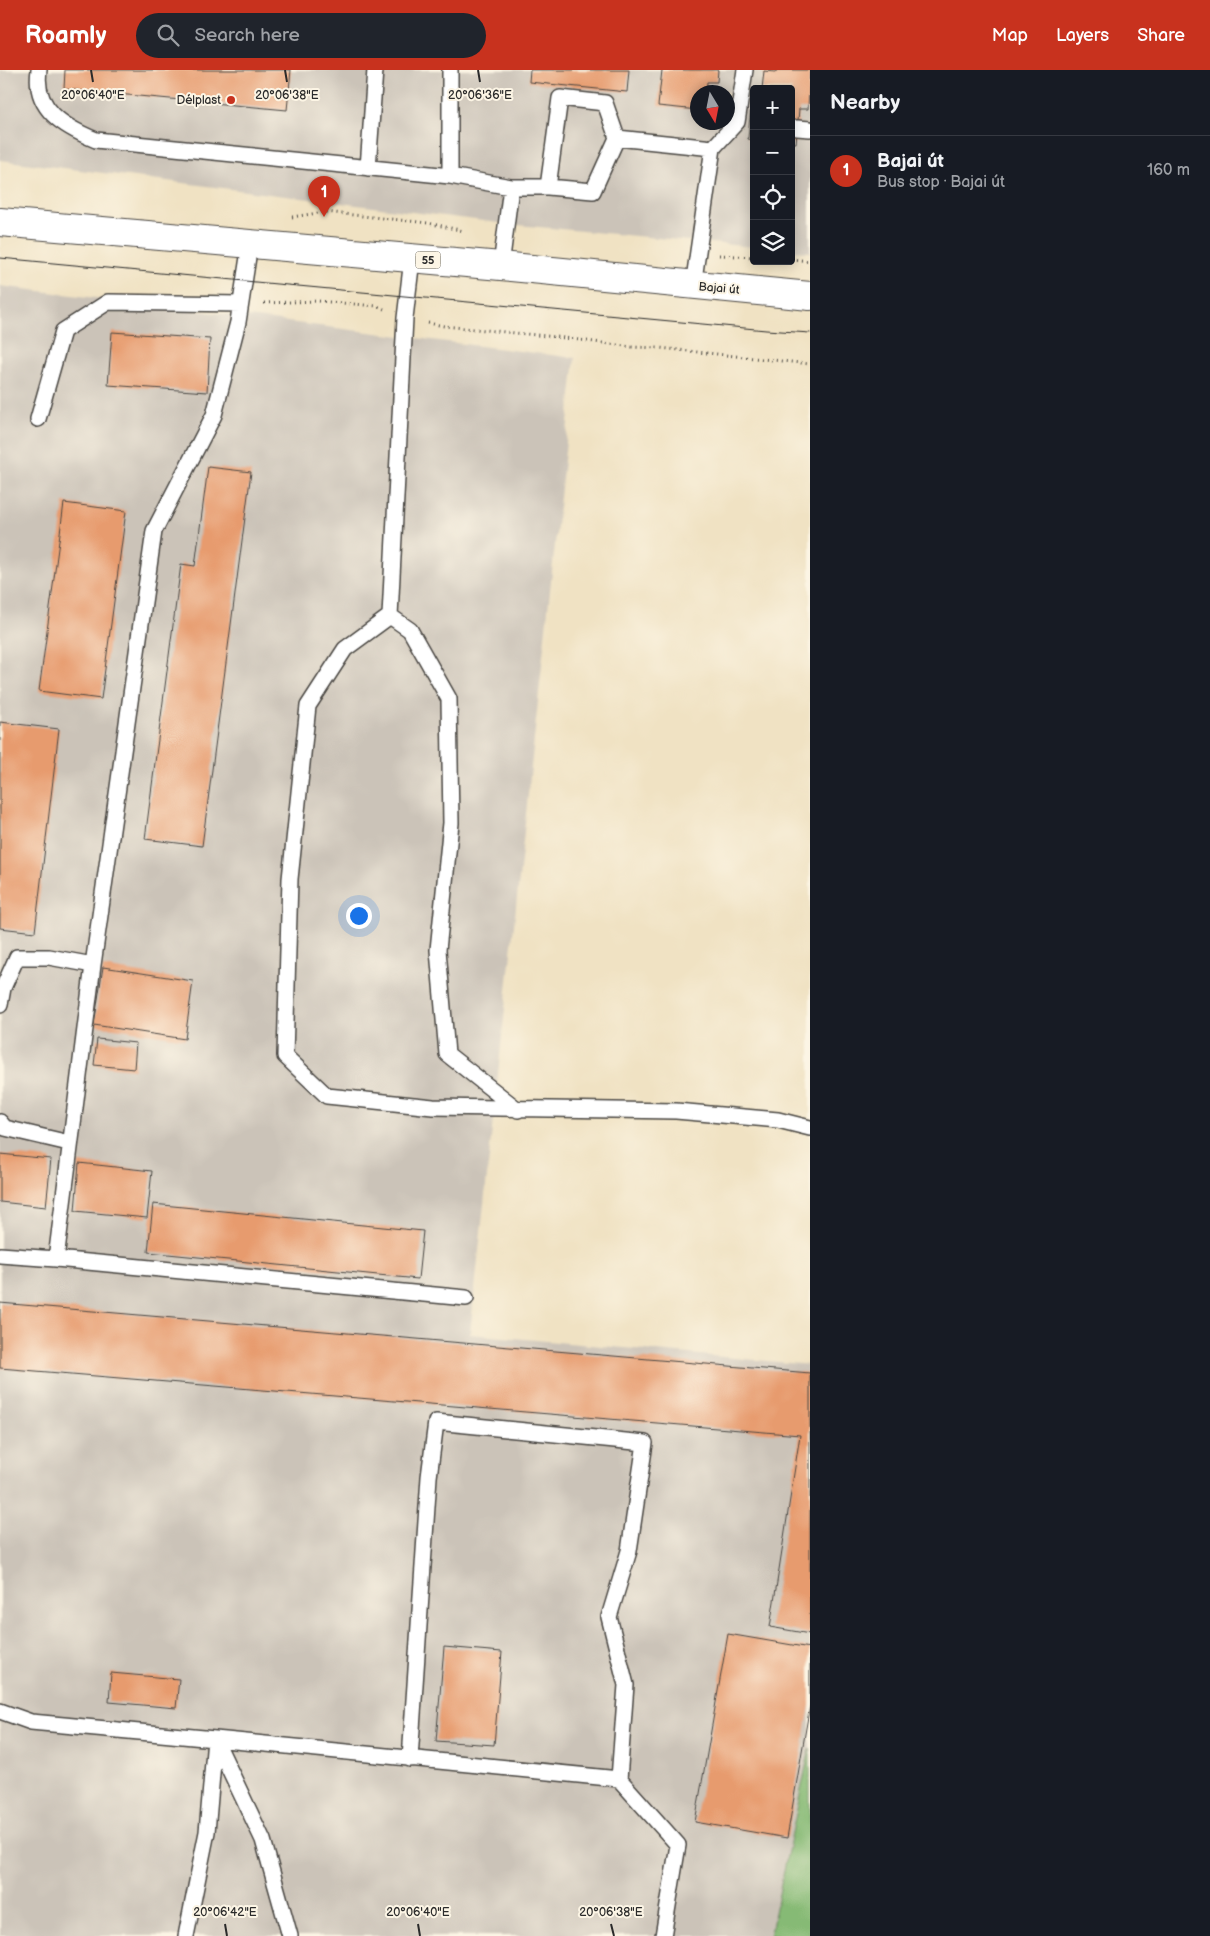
<!DOCTYPE html>
<html lang="en">
<head>
<meta charset="utf-8">
<style>
  :root { --surface:#171b24; --page:#20242c; --text:#f1f3f6; --muted:#9ea1a6; --line:#363941; --accent:#c8321e }
  body { margin:0; font-family:"Balsamiq Sans",sans-serif; background:var(--page); color:var(--text) }
  .controls { position:absolute; right:15px; top:15px; display:grid; overflow:hidden; border-radius:5px; box-shadow:0 2px 12px #0003 }
  .controls button { width:45px; height:45px; display:grid; place-items:center; padding:0; border:0; border-bottom:1px solid var(--line); background:var(--surface); color:var(--text); font:25px sans-serif }
  .compass { position:absolute; left:690px; top:15px; width:45px; height:45px; border-radius:50%; background:var(--surface); box-shadow:0 2px 12px #0003; rotate:170deg }
  .you { position:absolute; left:358px; top:845px; width:18px; height:18px; margin:-12px; border:4px solid #fff; border-radius:50%; background:#1a73e8; box-shadow:0 0 0 8px #1a73e833 }
  .badge { display:grid; place-items:center; width:32px; height:32px; border-radius:50%; background:var(--accent); color:#fff; font-size:16px; font-weight:700 }
  .pin { position:absolute; translate:-50% -41px; filter:drop-shadow(0 1px 2px #0008) }
  .pin::after { content:''; position:absolute; top:26px; width:18px; height:15px; background:inherit; clip-path:polygon(0 0,100% 0,50% 100%) }
  .list { margin:0; padding:0; list-style:none }
  h2 { display:flex; justify-content:space-between; align-items:center; height:65px; margin:0; padding:0 20px; font-size:21px }
  h2 small { font-size:16px; font-weight:400; color:var(--muted) }
  .list li { display:grid; grid-template-columns:32px 1fr auto; gap:15px; align-items:center; box-sizing:border-box; height:70px; padding:0 20px; border-top:1px solid var(--line) }
  .list b { display:block; font-size:19px; white-space:nowrap }
  .list p { margin:0; font-size:16px; white-space:nowrap; color:var(--muted) }
  .list em { font-size:16px; font-style:normal; color:var(--muted) }
  .icon { flex:none; width:28px; height:28px; fill:none; stroke:currentColor; stroke-width:2; stroke-linecap:round; stroke-linejoin:round }
  .map { position:relative; flex:none; width:810px; height:1866px; overflow:hidden }
  header { display:flex; align-items:center; gap:30px; box-sizing:border-box; height:70px; padding:0 25px; background:var(--accent); color:#fff }
  header strong { font-size:24px }
  nav { display:flex; gap:28px; margin-inline-start:auto; font-size:18px }
  .search { width:350px; height:45px; background:var(--page); display:flex; align-items:center; gap:12px; box-sizing:border-box; padding:0 18px; border-radius:28px; color:var(--muted); font-size:19px }
  main { display:flex }
  aside { flex:1; background:var(--surface) }
  .map>svg:first-child { display:block }
</style>
</head>
<body>
<header>
<strong>Roamly</strong>
<div class="search"><svg class="icon" aria-label="search" viewBox="0 0 24 24"><circle cx="10" cy="10" r="6"/><path d="M15 15l6 6"/></svg>Search here</div>
<nav><a>Map</a><a>Layers</a><a>Share</a></nav>
</header>
<main>
<div class="map">
<svg width="810" height="1866" viewBox="0 0 810 1866">
  <rect width="100%" height="100%" fill="#fcf5e5"/>
  <filter id="ink" filterUnits="userSpaceOnUse"><feTurbulence type="fractalNoise" baseFrequency=".02" numOctaves="2"/><feDisplacementMap in="SourceGraphic" scale="10" xChannelSelector="R" yChannelSelector="G"/><feConvolveMatrix kernelMatrix="1 2 1 2 8 2 1 2 1" color-interpolation-filters="sRGB"/></filter>
  <filter id="wash" filterUnits="userSpaceOnUse"><feTurbulence type="fractalNoise" baseFrequency=".0096" numOctaves="4" result="noise"/><feDisplacementMap in="SourceGraphic" scale="20" xChannelSelector="R" yChannelSelector="G"/><feGaussianBlur stdDeviation="1.12" result="paint"/><feColorMatrix in="noise" values="0 0 0 0 0 0 0 0 0 0 0 0 0 0 0 0 0 1.4 0 .05"/><feComposite in="paint" operator="in"/></filter>
  <g filter="url(#wash)">
    <rect width="100%" height="100%" fill="#f0e2c3"/>
    <path fill="#cbc3b8" fill-rule="evenodd" d="M0,0H810V182L791,181V19H754V177L507,154L0,90ZM698,22H728V52H698Z
      M0,216L575,288L470,1264L810,1295V1678L770,1866H0Z"/>
    <path fill="#86ba75" stroke="#587250" d="M810,1678V1866H770Z"/>
    <g id="blocks">
      <path fill="#e79b6e" d="M65,0H291L287,40L64,19Z
        M530,0H629L627,22L529,12Z
        M662,0H718L717,12H707L706,22H698V40L658,36Z
        M776,0H810L808,39H799L796,73H791V19H762L764,1L776,2Z
        M751,33L754,34V70L748,69Z
        M112,262L210,269L207,322L108,315Z
        M208,397L251,402L202,776L145,769L181,494L195,496Z
        M64,433L126,441L101,629L39,621Z
        M0,652L59,659L35,862L0,858Z
        M103,897L193,911L185,969L94,955Z
        M97,969L136,973L134,999L94,995Z
        M0,1084L51,1089L46,1137L0,1132Z
        M79,1093L152,1101L147,1148L75,1141Z
        M153,1134L423,1161L418,1209L148,1182Z
        M0,1233L810,1303V1564L770,1557L800,1365L0,1298Z
        M728,1564L810,1578V1635L787,1768L695,1752Z
        M444,1577L502,1582L494,1675L436,1671Z
        M111,1603L179,1609L176,1638L109,1632Z"/>
    </g>
  </g>
  <g filter="url(#ink)">
    <use href="#blocks" fill-opacity="0" stroke="#494642" stroke-width="1"/>
    <g fill="none" stroke-linecap="round" stroke-linejoin="round">
      <defs>
        <path id="service" d="M39,0C33,39 64,57 96,70L450,106L511,117L501,196
          M797,58L810,59
          M368,98L375,0
          M450,106V0
          M511,117H548L560,28L605,33L617,68L713,78
          M548,117L593,121L617,68
          M693,216L713,78L737,52L745,0
          M38,349L63,261L108,232L240,234
          M390,546L405,248L412,189
          M0,935L3,918L17,887H49L93,895
          M518,1040L447,984L438,880L451,753L449,629L410,560L390,546L345,579L308,636L290,809L285,986L327,1026L433,1037L676,1041L778,1050L810,1058
          M0,1052L5,1058L69,1073
          M0,1185L56,1189L93,895L154,461L214,345L238,252L250,174
          M56,1189L466,1228
          M0,1641L31,1652L215,1669L619,1709L626,1615L609,1547L629,1481L645,1373L436,1352L429,1407L410,1689
          M619,1709L678,1775L663,1866
          M186,1866L207,1762L215,1669L263,1770L290,1866"/>
        <path id="primary" d="M0,152L501,196L810,226"/>
      </defs>
      <use href="#service" stroke="#494642" stroke-width="18"/>
      <use href="#primary" stroke="#494642" stroke-width="30"/>
      <path stroke="#494642" stroke-width="3" stroke-dasharray="1 4" stroke-linecap="butt" d="M292,147L325,142L428,153L464,161
        M719,185L754,187
        M791,189L810,191
        M264,233L318,231L377,236L384,239
        M428,253L444,256L557,267L632,277L660,278L810,294"/>
      <use href="#service" stroke="#fff" stroke-width="15"/>
      <use href="#primary" stroke="#fff" stroke-width="28"/>
      <path stroke="#2b2b2b" stroke-width="1" d="M0,188L766,260L810,263"/>
    </g>
  </g>
  <path fill="none" stroke="#2b2b2b" stroke-width="2" d="M91,0L93,12M285,0L287,12M478,0L480,12M225,1854L227,1866M418,1854L420,1866M611,1854L614,1866"/>
  <circle fill="#c8321e" stroke="#fcf5e5" stroke-width="2" cx="231" cy="30" r="5"/>
  <g text-anchor="middle" stroke-width="4" stroke-linejoin="round" paint-order="stroke">
    <rect fill="#fcf5e5" stroke="#6a6863" stroke-width="1" x="415.5" y="181.5" width="25" height="17" rx="4"/>
    <g font-size="11" font-weight="bold" fill="#2b2b2b">
      <text x="428" y="194">55</text>
    </g>
    <g font-size="12" fill="#2b2b2b" stroke="#fcf5e5" text-anchor="end">
      <text x="221" y="34">Délplast</text>
    </g>
    <g font-size="12" fill="#2b2b2b" stroke="#fcf5e5">
      <text transform="translate(719 218) rotate(5)" y="4">Bajai út</text>
    </g>
  </g>
  <g font-size="12" text-anchor="middle" fill="#2b2b2b" stroke="#fcf5e5" stroke-width="4" stroke-linejoin="round" paint-order="stroke">
    <text x="93" y="29">20°06'40"E</text>
    <text x="287" y="29">20°06'38"E</text>
    <text x="480" y="29">20°06'36"E</text>
    <text x="225" y="1846">20°06'42"E</text>
    <text x="418" y="1846">20°06'40"E</text>
    <text x="611" y="1846">20°06'38"E</text>
  </g>
</svg>
<div class="controls">
<button>+</button>
<button>−</button>
<button><svg class="icon" aria-label="locate" viewBox="0 0 24 24"><circle cx="12" cy="12" r="6"/><path d="M12 2v4M12 18v4M2 12h4M18 12h4"/></svg></button>
<button><svg class="icon" aria-label="layers" viewBox="0 0 24 24"><path d="M12 4l9 5-9 5-9-5zM3 14l9 5 9-5"/></svg></button>
</div>
<svg class="compass" viewBox="-18 -18 36 36"><path d="M0-13l5 13h-10z" fill="#e53935"/><path d="M0 13l5-13h-10z" fill="#9ea1a6"/></svg>
<div class="you"></div>
<div class="pin badge" style="left:324px;top:147px">1</div>
</div>
<aside>
<h2>Nearby<small></small></h2>
<ul class="list">
<li><span class="badge">1</span><div><b>Bajai út</b><p>Bus stop · Bajai út</p></div><em>160 m</em></li>
</ul>
</aside>
</main>
</body>
</html>
